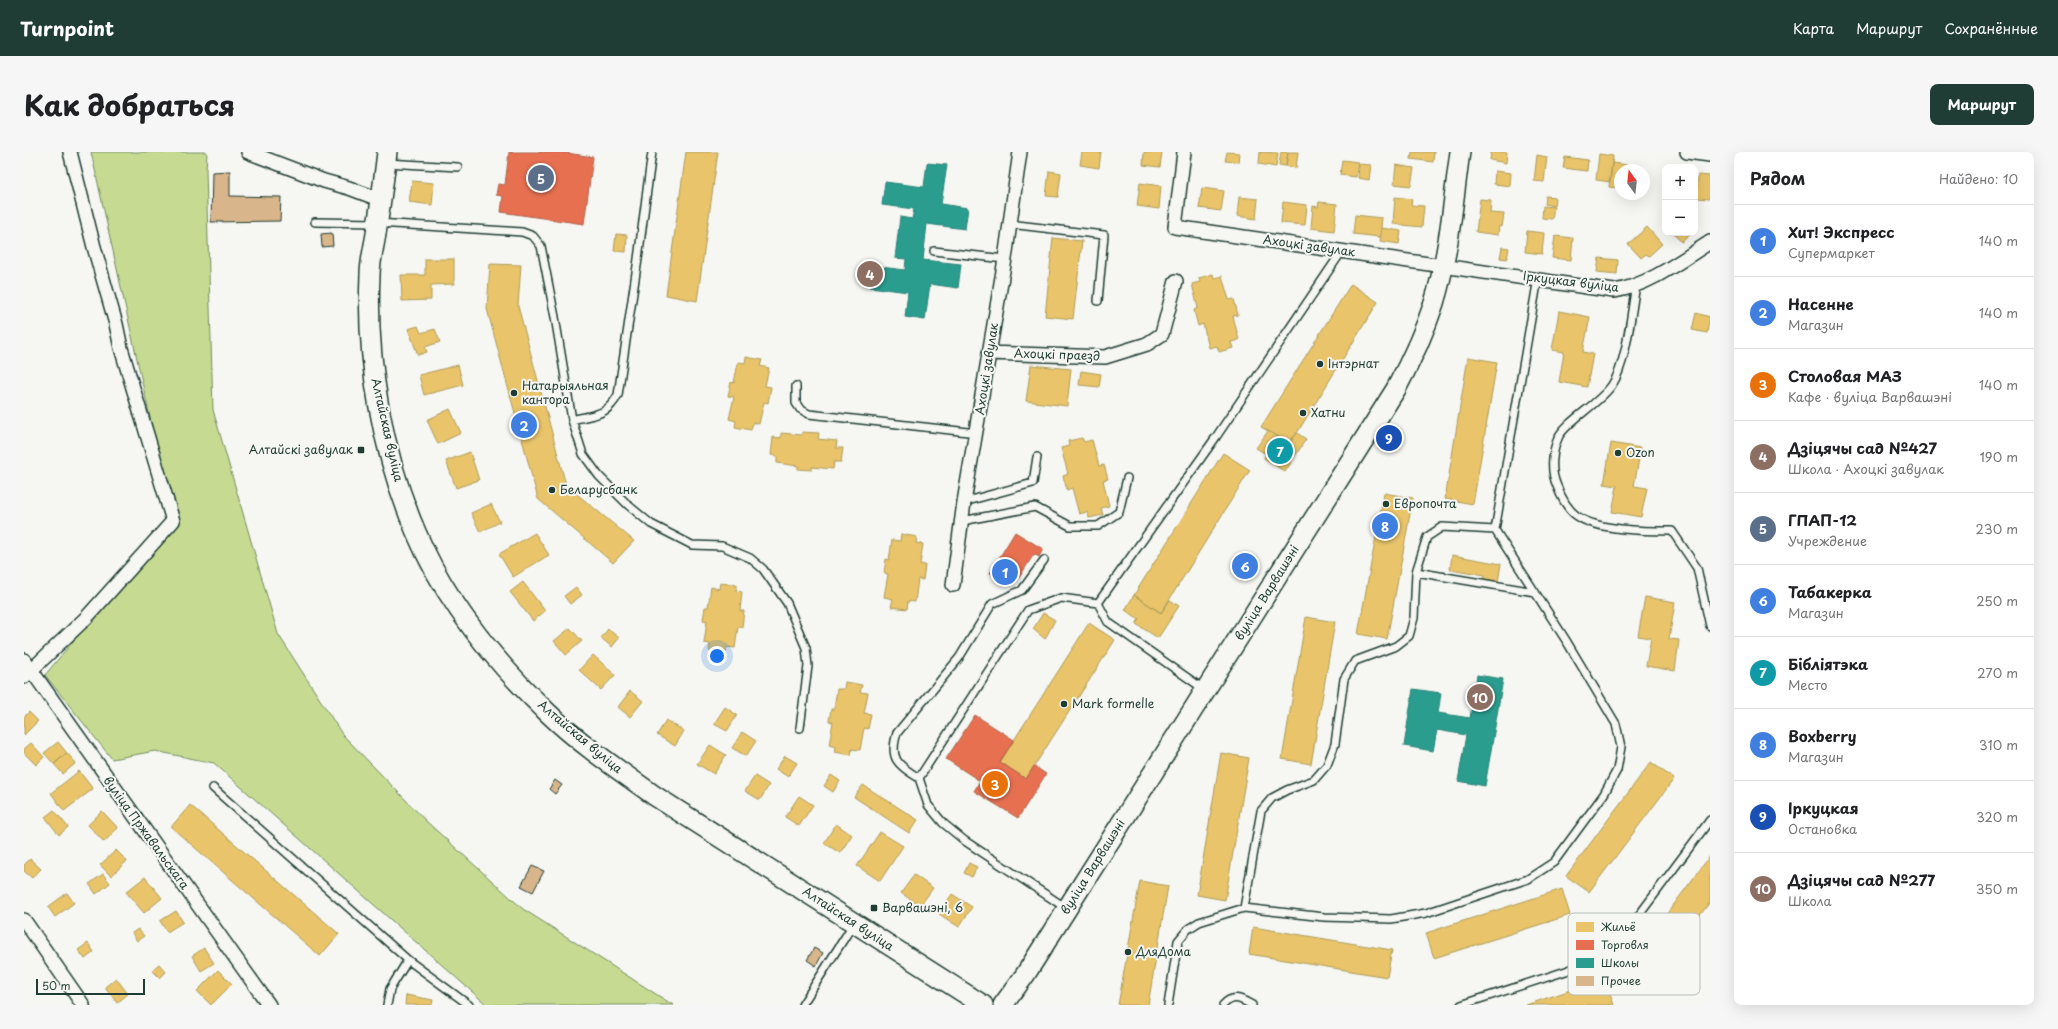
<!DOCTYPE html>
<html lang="ru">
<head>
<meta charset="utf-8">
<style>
  :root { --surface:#fff; --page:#f6f6f6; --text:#202124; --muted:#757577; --line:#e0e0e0; --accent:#1f3d34 }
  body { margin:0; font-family:"Playpen Sans",sans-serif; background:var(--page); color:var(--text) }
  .controls { position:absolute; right:12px; top:12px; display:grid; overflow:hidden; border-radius:8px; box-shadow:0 4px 16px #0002 }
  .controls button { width:36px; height:36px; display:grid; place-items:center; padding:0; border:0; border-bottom:1px solid var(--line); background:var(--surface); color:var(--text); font:20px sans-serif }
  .compass { position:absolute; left:1590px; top:12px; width:36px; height:36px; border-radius:50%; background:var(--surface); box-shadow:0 4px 16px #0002; rotate:345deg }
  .scale { position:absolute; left:12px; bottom:10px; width:109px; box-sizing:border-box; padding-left:4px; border:2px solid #1f3d34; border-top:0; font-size:11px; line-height:14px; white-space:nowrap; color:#1f3d34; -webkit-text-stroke:3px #f6f6f2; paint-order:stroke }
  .you { position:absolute; left:693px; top:504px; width:14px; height:14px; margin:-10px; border:3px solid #fff; border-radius:50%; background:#1a73e8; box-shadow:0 0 0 6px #1a73e833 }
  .badge { display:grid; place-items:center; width:26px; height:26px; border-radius:50%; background:var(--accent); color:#fff; font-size:13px; font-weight:700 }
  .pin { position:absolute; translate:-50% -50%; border:2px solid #fff; box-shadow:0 1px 4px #0006 }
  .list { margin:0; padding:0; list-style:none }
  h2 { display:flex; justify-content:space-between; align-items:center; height:52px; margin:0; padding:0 16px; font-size:17px }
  h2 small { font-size:13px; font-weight:400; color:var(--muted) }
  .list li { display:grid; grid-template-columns:26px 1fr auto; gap:12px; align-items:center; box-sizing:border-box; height:72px; padding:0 16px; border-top:1px solid var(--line) }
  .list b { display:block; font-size:15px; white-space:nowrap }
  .list p { margin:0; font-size:13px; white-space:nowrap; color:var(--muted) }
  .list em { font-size:13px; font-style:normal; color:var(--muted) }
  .map { position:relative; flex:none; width:1686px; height:853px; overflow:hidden; border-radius:8px }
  header { display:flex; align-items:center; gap:24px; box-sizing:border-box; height:56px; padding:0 20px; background:var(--accent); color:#fff }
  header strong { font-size:19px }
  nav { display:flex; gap:22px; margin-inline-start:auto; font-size:14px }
  .intro { display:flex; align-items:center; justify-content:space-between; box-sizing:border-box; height:96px; padding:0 24px }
  h1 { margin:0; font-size:28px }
  .button { padding:10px 18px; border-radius:8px; background:var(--accent); color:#fff; font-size:14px; font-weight:700 }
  main { display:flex; gap:24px; padding:0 24px }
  aside { flex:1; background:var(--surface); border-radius:8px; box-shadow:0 4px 16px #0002 }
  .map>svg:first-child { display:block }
</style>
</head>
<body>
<header>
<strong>Turnpoint</strong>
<nav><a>Карта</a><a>Маршрут</a><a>Сохранённые</a></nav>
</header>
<div class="intro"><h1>Как добраться</h1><a class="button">Маршрут</a></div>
<main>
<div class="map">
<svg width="1686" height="853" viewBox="0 0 1686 853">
  <rect width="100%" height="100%" fill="#f6f6f2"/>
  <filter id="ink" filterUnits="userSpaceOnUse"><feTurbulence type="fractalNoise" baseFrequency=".025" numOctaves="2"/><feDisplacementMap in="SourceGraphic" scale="8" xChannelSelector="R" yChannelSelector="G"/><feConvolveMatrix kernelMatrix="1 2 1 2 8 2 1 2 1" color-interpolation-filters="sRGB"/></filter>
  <g filter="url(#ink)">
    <path fill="#c6db91" stroke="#728c62" d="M67,0H183L182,19L189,258L254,482L318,582L403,670L499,757L649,853H463L190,611L131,599L88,607L21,523L149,369Z"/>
    <path fill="#e9c46a" stroke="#ac9c5a" d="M662,0H694L673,149L642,143Z
      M1058,0H1077L1075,16L1056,13Z
      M1120,0H1138L1136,15L1119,13Z
      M1203,0L1215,1L1214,10L1201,9Z
      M1236,0L1254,1L1252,15L1235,12Z
      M1257,0H1264L1262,14L1255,13Z
      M1264,0H1274L1272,16L1262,14Z
      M1388,0H1410L1409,10L1387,7Z
      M1467,0H1483L1482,11L1466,8Z
      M1575,2L1589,4L1586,30L1572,28Z
      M1513,3L1523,5L1520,30L1510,29Z
      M1541,5L1564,8L1563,19L1539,16Z
      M1318,8L1334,10L1332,25L1316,23Z
      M1588,11L1605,13V18H1596V36L1585,35Z
      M1335,12L1347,13L1345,28L1334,26Z
      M1372,13L1390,16L1387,34L1370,32Z
      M1025,19L1037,21L1034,45L1022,44Z
      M1471,19L1487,21L1486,34L1470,32Z
      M1674,23L1686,24V47L1672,46L1671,53V38H1673Z
      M388,29L410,31L408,53L385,50Z
      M1116,31L1137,34L1135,57L1113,54Z
      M1178,36L1200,39L1197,59L1175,56Z
      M1522,44L1531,45L1530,54L1521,52Z
      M1215,45L1234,47L1232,67L1213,64Z
      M1371,45L1388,47L1387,53L1400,54L1398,75L1369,72Z
      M1456,47L1467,48L1466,61L1480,62L1478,75L1475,74L1474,83L1452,80Z
      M1259,50L1283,53L1281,73L1257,71Z
      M1295,50L1313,52L1310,79L1287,76L1289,54L1294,55Z
      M1519,54L1530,55L1528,67L1518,66Z
      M1331,63L1358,66L1356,85L1329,82Z
      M1623,75L1638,92L1625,104L1622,102L1617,106L1604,92Z
      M1358,76L1377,79L1375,92L1356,89Z
      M1503,79L1520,81L1518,102L1501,100Z
      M1650,81H1663L1665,84L1657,90Z
      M592,82L603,83L602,100L590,99Z
      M1531,84L1549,86L1547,108L1528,106Z
      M1029,86L1058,89L1049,167L1021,164Z
      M1478,95L1485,96L1483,107L1476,106Z
      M1575,106L1594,108L1593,122L1573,120Z
      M401,107H430V132L407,133V148L378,149L377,123H401Z
      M466,112L497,113L494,154L542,333L610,389L589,411L514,347L463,157Z
      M1189,122L1190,126L1198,124L1205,148L1210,147L1214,163L1209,164L1215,188L1207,190L1209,196L1195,200L1193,194L1185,196L1179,172L1174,174L1170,158L1174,156L1168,132L1176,130L1175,126Z
      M1327,132L1354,150L1273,281L1265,291L1237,275Z
      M1535,159L1566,165L1559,200L1569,202L1563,235L1535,230L1540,200L1528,198Z
      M1672,161L1686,165L1683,181L1668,178Z
      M394,174L397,181L411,177L416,190L401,195L403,200L394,203L384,177Z
      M722,205L738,208L736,214L745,216L741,234L747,235L744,251L740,250L735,272L729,270L727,278L711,275L712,269L705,267L710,245L704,244L707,230L710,231L714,210L721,211Z
      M1444,205L1473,210L1449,352L1421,347Z
      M434,213L439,233L400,243L395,223Z
      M1007,213L1047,217L1043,254L1002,249Z
      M1057,219L1077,222L1075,235L1055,233Z
      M426,257L437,281L414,292L403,268Z
      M1244,279L1265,291L1273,281L1282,287L1261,320L1240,306L1242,302L1232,296Z
      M778,280L795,281L794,287L813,289L812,296H819L817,310H810L809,317L788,315V318L774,317V314L753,311V304L747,303L749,285L757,286V281L778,283Z
      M1058,286L1060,290L1068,288L1075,314L1080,313L1084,327L1079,328L1085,354L1077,356L1079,363L1065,366L1063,360L1055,362L1048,336L1043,338L1039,324L1044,322L1037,296L1045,294L1044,289Z
      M1587,291L1617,296L1610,334L1623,336L1617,365L1588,360L1593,334L1580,332Z
      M446,300L455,328L432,336L422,309Z
      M1199,301L1226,318L1137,461L1110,443Z
      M1360,341L1389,346L1363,487L1334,482Z
      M467,352L476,370L456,380L447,361Z
      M511,381L525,403L489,425L475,402Z
      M877,382L893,385L892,391L899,392L896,412L901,413L899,428L894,427L891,450L884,449L883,457L867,455L869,447L860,445L864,422L860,421L862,407L865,408L868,388L876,389Z
      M1428,403L1477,412L1474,430L1460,427L1461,423L1426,417Z
      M499,430L521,459L509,469L486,440Z
      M696,431L713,433L712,439L718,440L716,459H720L718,475H714L711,496L703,495L702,501L685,499L686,492L680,491L683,469L679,468L681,455H684L687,435L695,437Z
      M552,435L558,443L546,452L540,444Z
      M1110,443L1137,461L1146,448L1155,454L1134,486L1112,472L1115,467L1101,458Z
      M1621,445L1651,450L1645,487L1655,488L1651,519L1622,514L1627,486L1614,484Z
      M1019,461L1031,468L1021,487L1009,477Z
      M1282,465L1311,470L1287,612L1258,607Z
      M1065,471L1091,488L1002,627L976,610Z
      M546,476L558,489L542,503L530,489Z
      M584,477L595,486L588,495L577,486Z
      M569,503L591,523L577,538L555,518Z
      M821,530L838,533L836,540L844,541L840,561L847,562L844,577L840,576L836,598L828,597L827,603L811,600L812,595L805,593L809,570L805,569L807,557H810L813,537H820Z
      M606,539L619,549L606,565L594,555Z
      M701,555L713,563L703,579L690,572Z
      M5,560L14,569L0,583V565Z
      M642,568L660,579L651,594L633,583Z
      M718,580L732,589L722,604L708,596Z
      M34,590L43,601L30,612L20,601Z
      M7,591L20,605L12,613L0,601V597Z
      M686,593L702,603L690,622L673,612Z
      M43,601L52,611L39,622L30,612Z
      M1197,601L1225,606L1201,748L1173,743Z
      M761,604L773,611L764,625L752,617Z
      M1627,610L1650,627L1565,740L1542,724Z
      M55,619L69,637L40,659L27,641Z
      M807,623L816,629L809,640L800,634Z
      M731,624L745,633L736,648L721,639Z
      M839,633L894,668L885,681L830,645Z
      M775,644L789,653L775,674L761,665Z
      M166,653L315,782L296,804L147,675Z
      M30,658L44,675L35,683L21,665Z
      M78,659L94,676L80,690L64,673Z
      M812,672L828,683L816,701L800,691Z
      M856,680L879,694L856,729L833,714Z
      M92,698L103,709L87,724L76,713Z
      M1686,704V750L1658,787L1666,793L1642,825L1612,803Z
      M6,707L17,717L8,726L0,719V713Z
      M945,711L953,715L948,725L940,721Z
      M79,722L86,731L72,742L65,732Z
      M890,723L909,736L896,754L877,741Z
      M121,725L138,746L120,761L102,740Z
      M1116,729L1144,734L1141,752L1124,853H1094Z
      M1538,737L1546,763L1410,806L1402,781Z
      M43,741L50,751L31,765L24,755Z
      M928,742L948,755L935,775L915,762Z
      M152,759L159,770L143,780L136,769Z
      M1229,775L1368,798L1363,825L1225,802Z
      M114,777L120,784L113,789L108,781Z
      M64,791L70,800L61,807L54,798Z
      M180,796L190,811L177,819L168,804Z
      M135,812L142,820L136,826L128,818Z
      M194,818L208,832L187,853L173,839Z
      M92,826L104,842L93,851L81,835Z
      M1581,827L1590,853H1502L1562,833Z
      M382,843L409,848L408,853H381Z"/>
    <path fill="#e76f51" stroke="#ab6048" d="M485,0H536L569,5L560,72L477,60L479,44L472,43L474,32L481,33Z
      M991,380L1019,397L1015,405L1010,402L993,429L986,424L982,431L966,421Z
      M951,563L990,588L976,610L1002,627L1010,614L1022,622L994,666L950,639L956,629L922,607Z"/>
    <path fill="#2a9d8f" stroke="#278074" d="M903,11L923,13L917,52L944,56L941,77L903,72L899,108L937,112L934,136L906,132L901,168L881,165L884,140L846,135L849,114L881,118L882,107L871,106L876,65L888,67L890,57L858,53L861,30L900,35Z
      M1453,523L1479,527L1461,634L1434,629L1442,583L1413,578L1409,599L1380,594L1389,537L1417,541L1414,561L1446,566Z"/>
    <path fill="#d8b58a" stroke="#1f3d34" d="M206,19V44L257,45L256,69L187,70L188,20Z
      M308,81L309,94L298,95L297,82Z
      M531,628L538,633L531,642L525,637Z
      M508,714L520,719L509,740L497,734Z
      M790,796L799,801L792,814L783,808Z"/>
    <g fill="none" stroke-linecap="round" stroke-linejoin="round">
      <defs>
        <path id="lane" d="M362,11L434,15
          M291,70L353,71L498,80L509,84L517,94L531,165L548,268L559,302L575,324L604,353L627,372L668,393L698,394L726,406L739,417L763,451L782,496L784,514L776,576
          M985,72L1080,83L1074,149
          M910,99L981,107
          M1612,133C1607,160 1603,211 1588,233C1575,252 1544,268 1535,284C1528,299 1526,319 1533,334C1537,345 1543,357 1553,364C1574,379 1623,379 1648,379L1673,416L1686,474
          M772,234V251L776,257L785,262L953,281
          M548,268C570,262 582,265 594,243L614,107L628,0
          M940,350L1009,331L1013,305
          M938,369L1011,355L1046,374H1074L1095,360L1103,326
          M1392,420L1511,440
          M1074,451L1084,470L1181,538
          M895,626C873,613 865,606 873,581L935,506L968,452L998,438L1020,408
          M189,636L384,808L445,853
          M1042,756L941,689L919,671L904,653L895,626L1004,458L1037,446L1074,451L1192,285L1318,99
          M1220,756L1237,659L1248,646L1263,638L1290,628L1303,613L1311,592L1320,527L1331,509L1372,494L1385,484L1390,466L1392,420L1403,385L1418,375L1471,378
          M363,853L366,837L384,808
          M778,853L830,771
          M1144,853L1154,789L1164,777L1175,770L1220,756L1300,765L1367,767L1402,761L1504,727L1530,710L1580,642L1593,618L1597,595L1592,572L1543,490L1471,378L1514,126
          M1199,853C1209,842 1217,847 1228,853
          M1437,853L1545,818L1578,805L1598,786L1686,668"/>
        <path id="street" d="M224,0L300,29L325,36L357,48
          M1160,0L1151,75L1590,139C1624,134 1658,108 1686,90
          M1663,0L1686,3
          M965,201L1081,205L1123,192L1138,182L1152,129
          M929,433L940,350L981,107L996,0
          M0,508L245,853
          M0,525L62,466L149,369L97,196L92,172L70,95L46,0
          M0,768L59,853"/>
        <path id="secondary" d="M363,0C360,27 356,55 352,82C350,95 346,109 346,123C342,209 358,301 392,380C421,449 470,509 524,561C555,591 596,619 631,644L959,853
          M979,853L1001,823L1372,237C1387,209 1400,181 1410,151C1425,102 1429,50 1436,0"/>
      </defs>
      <use href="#lane" stroke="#1f3d34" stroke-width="10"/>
      <use href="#street" stroke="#1f3d34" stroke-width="16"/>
      <use href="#secondary" stroke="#1f3d34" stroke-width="22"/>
      <use href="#lane" stroke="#f6f6f2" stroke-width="7"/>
      <use href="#street" stroke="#f6f6f2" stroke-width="13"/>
      <use href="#secondary" stroke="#f6f6f2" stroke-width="19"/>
    </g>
  </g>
  <g fill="#1f3d34" stroke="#f6f6f2" stroke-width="1.5">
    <circle cx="1296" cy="212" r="4"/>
    <circle cx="490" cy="241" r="4"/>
    <circle cx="1279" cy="261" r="4"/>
    <rect x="333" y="294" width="8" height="8" rx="2"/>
    <circle cx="1594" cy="301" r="4"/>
    <circle cx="528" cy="338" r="4"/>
    <circle cx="1362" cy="352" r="4"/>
    <circle cx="1040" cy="552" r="4"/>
    <rect x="846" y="752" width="8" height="8" rx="2"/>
    <circle cx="1104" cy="800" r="4"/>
  </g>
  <g text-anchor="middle" stroke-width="4" stroke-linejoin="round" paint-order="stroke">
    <g font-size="12" fill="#1f3d34" stroke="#f6f6f2">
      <text transform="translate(1285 94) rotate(8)" y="4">Ахоцкі завулак</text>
      <text transform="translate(1547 130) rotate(7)" y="4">Іркуцкая вуліца</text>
      <text transform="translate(1033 203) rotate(2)" y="4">Ахоцкі праезд</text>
      <text transform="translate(963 217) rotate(-81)" y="4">Ахоцкі завулак</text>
      <text transform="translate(363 278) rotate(77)" y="4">Алтайская вуліца</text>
      <text transform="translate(1243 441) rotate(-58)" y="4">вуліца Варвашэні</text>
      <text transform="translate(556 585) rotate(40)" y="4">Алтайская вуліца</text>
      <text transform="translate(122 681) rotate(54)" y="4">вуліца Пржавальскага</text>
      <text transform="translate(1069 715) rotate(-58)" y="4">вуліца Варвашэні</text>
      <text transform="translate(824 767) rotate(33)" y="4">Алтайская вуліца</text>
    </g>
    <g font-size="12" fill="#1f3d34" stroke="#f6f6f2" text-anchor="start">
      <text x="1304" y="216">Інтэрнат</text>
      <text x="498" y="238">Натарыяльная<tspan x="498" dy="14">кантора</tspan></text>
      <text x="1287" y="265">Хатни</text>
      <text x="329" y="302" text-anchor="end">Алтайскі завулак</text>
      <text x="1602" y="305">Ozon</text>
      <text x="536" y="342">Беларусбанк</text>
      <text x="1370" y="356">Европочта</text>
      <text x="1048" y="556">Mark formelle</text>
      <text x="858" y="760">Варвашэні, 6</text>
      <text x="1112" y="804">ДляДома</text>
    </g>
  </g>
  <rect x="1544" y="761" width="132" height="82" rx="6" fill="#f6f6f2" stroke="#b6beb9" stroke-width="1"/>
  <rect x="1552" y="770" width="18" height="10" fill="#e9c46a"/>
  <rect x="1552" y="788" width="18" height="10" fill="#e76f51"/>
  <rect x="1552" y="806" width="18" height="10" fill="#2a9d8f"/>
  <rect x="1552" y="824" width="18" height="10" fill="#d8b58a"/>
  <g font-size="11" fill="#1f3d34">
    <text x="1577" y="779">Жильё</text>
    <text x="1577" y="797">Торговля</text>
    <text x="1577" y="815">Школы</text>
    <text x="1577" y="833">Прочее</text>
  </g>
</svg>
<div class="controls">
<button>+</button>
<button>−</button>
</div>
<svg class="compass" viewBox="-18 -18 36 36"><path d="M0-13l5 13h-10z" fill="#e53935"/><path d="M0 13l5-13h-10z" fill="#757577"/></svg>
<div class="scale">50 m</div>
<div class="you"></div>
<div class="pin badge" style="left:981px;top:420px;background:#3f7fe0">1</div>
<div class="pin badge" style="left:500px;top:273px;background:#3f7fe0">2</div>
<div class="pin badge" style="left:971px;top:632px;background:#e8710a">3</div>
<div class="pin badge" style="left:846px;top:122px;background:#8d6e63">4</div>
<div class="pin badge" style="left:517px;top:26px;background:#5c6f8a">5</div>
<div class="pin badge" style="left:1221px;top:414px;background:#3f7fe0">6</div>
<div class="pin badge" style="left:1256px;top:299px;background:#0f9aa8">7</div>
<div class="pin badge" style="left:1361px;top:374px;background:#3f7fe0">8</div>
<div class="pin badge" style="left:1365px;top:286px;background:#1a4fb4">9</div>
<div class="pin badge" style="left:1456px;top:545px;background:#8d6e63">10</div>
</div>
<aside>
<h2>Рядом<small>Найдено: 10</small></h2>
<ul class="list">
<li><span class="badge" style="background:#3f7fe0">1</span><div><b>Хит! Экспресс</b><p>Супермаркет</p></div><em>140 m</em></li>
<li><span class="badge" style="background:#3f7fe0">2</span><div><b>Насенне</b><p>Магазин</p></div><em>140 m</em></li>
<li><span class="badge" style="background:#e8710a">3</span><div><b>Столовая МАЗ</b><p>Кафе · вуліца Варвашэні</p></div><em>140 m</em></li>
<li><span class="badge" style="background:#8d6e63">4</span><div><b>Дзіцячы сад №427</b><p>Школа · Ахоцкі завулак</p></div><em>190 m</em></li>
<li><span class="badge" style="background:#5c6f8a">5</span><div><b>ГПАП-12</b><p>Учреждение</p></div><em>230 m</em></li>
<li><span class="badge" style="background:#3f7fe0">6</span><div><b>Табакерка</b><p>Магазин</p></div><em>250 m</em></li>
<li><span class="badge" style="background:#0f9aa8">7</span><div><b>Бібліятэка</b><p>Место</p></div><em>270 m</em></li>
<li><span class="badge" style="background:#3f7fe0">8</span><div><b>Boxberry</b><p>Магазин</p></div><em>310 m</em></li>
<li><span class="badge" style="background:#1a4fb4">9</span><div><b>Іркуцкая</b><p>Остановка</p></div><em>320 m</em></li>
<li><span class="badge" style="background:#8d6e63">10</span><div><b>Дзіцячы сад №277</b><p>Школа</p></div><em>350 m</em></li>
</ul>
</aside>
</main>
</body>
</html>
